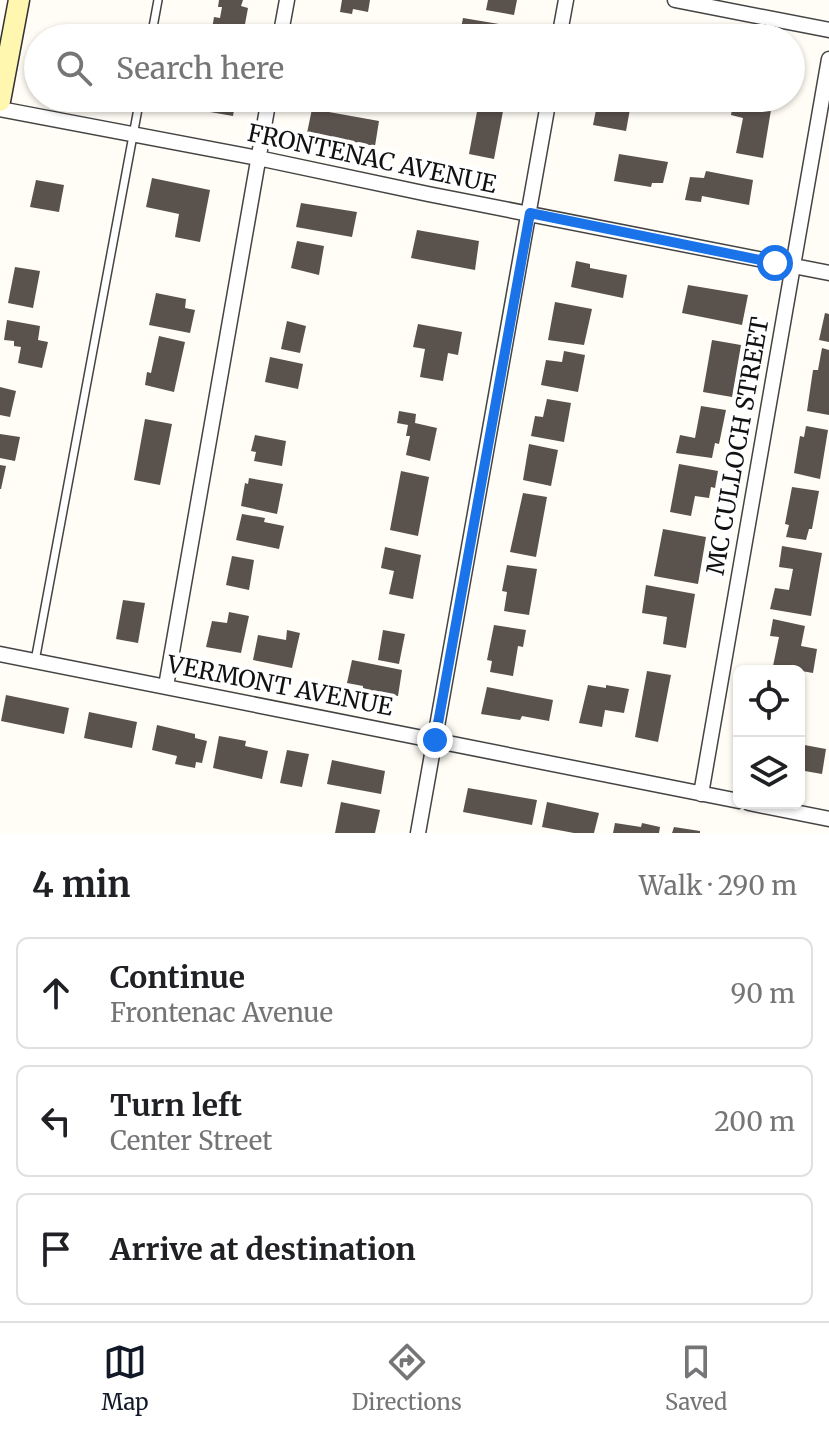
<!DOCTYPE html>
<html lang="en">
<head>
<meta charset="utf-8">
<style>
  :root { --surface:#fff; --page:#f6f6f6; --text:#202124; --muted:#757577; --line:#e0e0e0; --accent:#111827 }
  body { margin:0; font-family:Merriweather,serif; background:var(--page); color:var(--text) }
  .controls { position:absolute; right:24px; bottom:24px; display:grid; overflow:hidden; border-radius:12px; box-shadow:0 2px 6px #0004 }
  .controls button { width:72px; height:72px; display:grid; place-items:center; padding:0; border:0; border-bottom:2px solid var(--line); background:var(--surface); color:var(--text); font:40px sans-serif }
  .stop { position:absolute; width:24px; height:24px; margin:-18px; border:6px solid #1a73e8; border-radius:50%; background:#fff }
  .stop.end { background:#1a73e8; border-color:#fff; box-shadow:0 2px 8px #0008 }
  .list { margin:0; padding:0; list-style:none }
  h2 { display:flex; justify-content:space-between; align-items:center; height:104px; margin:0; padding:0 32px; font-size:34px }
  h2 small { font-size:26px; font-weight:400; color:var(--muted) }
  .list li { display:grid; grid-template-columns:52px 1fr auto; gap:24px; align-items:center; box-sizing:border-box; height:112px; margin:0 16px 16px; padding:0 16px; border:2px solid var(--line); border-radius:12px }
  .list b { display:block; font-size:30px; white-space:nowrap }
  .list p { margin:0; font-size:26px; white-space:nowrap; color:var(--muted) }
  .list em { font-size:26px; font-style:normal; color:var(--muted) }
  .icon { flex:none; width:44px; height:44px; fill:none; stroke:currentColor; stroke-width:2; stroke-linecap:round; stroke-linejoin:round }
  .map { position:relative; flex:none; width:829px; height:833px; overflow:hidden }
  .search { position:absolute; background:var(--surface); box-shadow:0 2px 6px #0004; left:24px; right:24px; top:24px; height:88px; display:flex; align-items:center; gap:20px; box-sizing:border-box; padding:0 28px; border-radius:44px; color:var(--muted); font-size:30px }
  .sheet { height:488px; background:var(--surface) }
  nav { display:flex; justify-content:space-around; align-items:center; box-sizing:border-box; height:112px; border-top:2px solid var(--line); background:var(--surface); font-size:22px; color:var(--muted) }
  nav a { display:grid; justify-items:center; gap:4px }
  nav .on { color:var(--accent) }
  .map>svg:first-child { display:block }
</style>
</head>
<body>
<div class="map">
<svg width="829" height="833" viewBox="0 0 829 833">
  <rect width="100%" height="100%" fill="#fffdf5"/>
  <path fill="#5a524d" d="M219,0H243L241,6L248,8L243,35L212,29L214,17L220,18L222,7H218Z
    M342,0H370L368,12L353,9L352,14L340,12Z
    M488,0H517L514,15L486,10Z
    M463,18L499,24L496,38H459Z
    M328,29L367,37V38H326Z
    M639,30L673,37V38H637Z
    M213,98H236L233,116L210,112Z
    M605,98H632L626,131L593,125L596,110L602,111Z
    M734,98L772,104L763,158L736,153L743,118L731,115Z
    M479,101L504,106L494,159L469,154Z
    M312,109L379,121L375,146L307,133Z
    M619,154L668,162L663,183H652L651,187L614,181Z
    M706,171L753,180L749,205L702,196L701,202L685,200L690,177L704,178Z
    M152,178L210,190L200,242L175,237L179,214L146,207Z
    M36,180L64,185L59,212L30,207Z
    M301,203L357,212L352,237L296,227Z
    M417,230L479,241L475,270L411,258Z
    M297,241L324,246L319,275L291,268Z
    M576,261L590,264V268L627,275L623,298L571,287Z
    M15,267L40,271L33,308L8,303Z
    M688,285L748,295L742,325L682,313Z
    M156,293L186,299L185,308L195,310L190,333L149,325Z
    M555,302L592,309L584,345L548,340Z
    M825,313L829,314V342L819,340Z
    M7,320L40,326L38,340L48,342L42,368L18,363L21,347L14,346V341L4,340Z
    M287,321L306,326L300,353L281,349Z
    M418,324L462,332L458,355L448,353L443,381L420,377L425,349L413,347Z
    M159,336L185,342L174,392L145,385L147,372L151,373Z
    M712,340L741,345L732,397L703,392Z
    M822,348L829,350V415L807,411L813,370H818Z
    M564,351L585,355L578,392L541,385L546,360L562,362Z
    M270,357L303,364L298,389L265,382Z
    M0,387L16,391L10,417L0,415Z
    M547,399L571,403L564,442L531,436L535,416L543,417Z
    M701,406L726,410L719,444L715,443L712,458L676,453L680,435L695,438Z
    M399,411L416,414L415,423L437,428L430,461L406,455L410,436H406L408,425L397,423Z
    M145,419L172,424L160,485L134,480Z
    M806,426L828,430L820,479L794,473L800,436L804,437Z
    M0,434L20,437L15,461L0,458Z
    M255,435L286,441L282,466L254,461L256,452L251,451Z
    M529,444L558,450L551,486L523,480Z
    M679,464L718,471L715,488L711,487L709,498L695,496L691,516L670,512Z
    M0,465L6,466L1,489H0Z
    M401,471L429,477L418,536L390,530Z
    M249,478L283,484L277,514L241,506L245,483L248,484Z
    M792,487L819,491L812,529H809L806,540L786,537L789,525L785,524Z
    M523,493L547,497L536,557L510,552Z
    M242,514L265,518L264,522L284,526L279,549L236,540Z
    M663,529L706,537L698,584L654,576Z
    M782,546L822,553L811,616L770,609L775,588L789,590L793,569L779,567Z
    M385,547L421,555L413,599L389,594L394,571L381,568Z
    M232,556L254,560L249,590L226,585Z
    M507,565L537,569L529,615L504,611L507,592L502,591Z
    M646,585L695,594L686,648L663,644L667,617L642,613Z
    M123,600L145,603L138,643L116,639Z
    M229,612L249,616L241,653L206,647L212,621L227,623Z
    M773,619L805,626L801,646L817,649L813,673L773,666L779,637L770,636Z
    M494,625L526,630L523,647L518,646L513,676L490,672L492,661L487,660Z
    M287,630L300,633L292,668L253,660L258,635L286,640Z
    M383,630L405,634L399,664L378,660Z
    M352,660L402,670L398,696L363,690V686L347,683Z
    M647,671L671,675L658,742L635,737Z
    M588,685L606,688V685L629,689L624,713L605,710L602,727L579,723Z
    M487,687L553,700L549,721L522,716L520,720L481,714Z
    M6,695L69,708L64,734L1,721Z
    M89,712L137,722L132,748L84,738Z
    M157,725L195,734V738L207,741L202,763L196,762L195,768L175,764L177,756L152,750Z
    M219,736L246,741L245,746L268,751L262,779L213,768Z
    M799,744L826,749L822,774L799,770Z
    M287,750L309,754L302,787L280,783Z
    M332,760L385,771L381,794L327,784Z
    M468,788L537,800L532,825L463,812Z
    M341,802L380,810L375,833H335Z
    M547,802L599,813L594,833H574L542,827Z
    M615,823L641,827L642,823L660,827L659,833H613Z
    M674,827L700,831V833H672Z"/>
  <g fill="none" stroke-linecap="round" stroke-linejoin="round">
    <defs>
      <path id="lane" d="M151,38L158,0
        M35,661L140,98"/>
      <path id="street" d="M675,0L829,30
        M280,38L287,0
        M559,38L566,0
        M0,109L258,158L428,194L829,273
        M0,654L739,801
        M166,686L269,98
        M701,794L829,59
        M749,803L829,819
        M418,833L549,98"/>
      <path id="secondary" d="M0,101L19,0"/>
    </defs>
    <use href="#lane" stroke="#444" stroke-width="10"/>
    <use href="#street" stroke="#444" stroke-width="17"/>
    <use href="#secondary" stroke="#333" stroke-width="23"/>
    <use href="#lane" stroke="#fff" stroke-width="7"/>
    <use href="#street" stroke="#fff" stroke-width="14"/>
    <use href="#secondary" stroke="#fff6b0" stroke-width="20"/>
  </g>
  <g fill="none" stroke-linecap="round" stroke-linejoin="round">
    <path stroke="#1a73e8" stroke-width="10" d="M435,740L530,213L775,263"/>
  </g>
  <g text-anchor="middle" stroke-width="8" stroke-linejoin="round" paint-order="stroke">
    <g font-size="24" fill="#111" stroke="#fff">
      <text transform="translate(372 159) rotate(12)" y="8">FRONTENAC AVENUE</text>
      <text transform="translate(738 446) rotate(-80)" y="8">MC CULLOCH STREET</text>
      <text transform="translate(280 686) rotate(11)" y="8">VERMONT AVENUE</text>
    </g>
  </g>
</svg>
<div class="controls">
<button><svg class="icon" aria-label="locate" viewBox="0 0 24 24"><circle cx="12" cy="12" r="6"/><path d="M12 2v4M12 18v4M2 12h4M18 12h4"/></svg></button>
<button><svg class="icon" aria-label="layers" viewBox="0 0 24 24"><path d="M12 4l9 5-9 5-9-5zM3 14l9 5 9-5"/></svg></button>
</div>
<div class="stop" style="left:775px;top:263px"></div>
<div class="stop end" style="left:435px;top:740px"></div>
<div class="search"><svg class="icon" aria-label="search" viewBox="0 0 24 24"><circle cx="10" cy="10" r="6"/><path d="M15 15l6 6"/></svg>Search here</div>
</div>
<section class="sheet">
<h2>4 min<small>Walk · 290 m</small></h2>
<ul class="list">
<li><svg class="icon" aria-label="ahead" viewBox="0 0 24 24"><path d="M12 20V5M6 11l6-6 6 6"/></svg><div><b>Continue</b><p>Frontenac Avenue</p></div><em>90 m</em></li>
<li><svg class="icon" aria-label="left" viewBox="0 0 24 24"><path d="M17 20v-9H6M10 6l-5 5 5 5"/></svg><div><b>Turn left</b><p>Center Street</p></div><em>200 m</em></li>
<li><svg class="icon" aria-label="arrive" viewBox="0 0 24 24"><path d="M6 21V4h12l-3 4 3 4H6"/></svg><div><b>Arrive at destination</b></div></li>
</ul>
</section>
<nav>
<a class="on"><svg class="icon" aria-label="map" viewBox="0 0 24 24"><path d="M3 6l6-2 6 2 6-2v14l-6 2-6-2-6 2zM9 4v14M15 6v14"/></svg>Map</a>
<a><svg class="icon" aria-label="directions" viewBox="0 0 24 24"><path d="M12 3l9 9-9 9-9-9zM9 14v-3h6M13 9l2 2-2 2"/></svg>Directions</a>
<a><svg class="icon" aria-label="saved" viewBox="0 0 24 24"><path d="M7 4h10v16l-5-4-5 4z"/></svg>Saved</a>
</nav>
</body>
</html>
